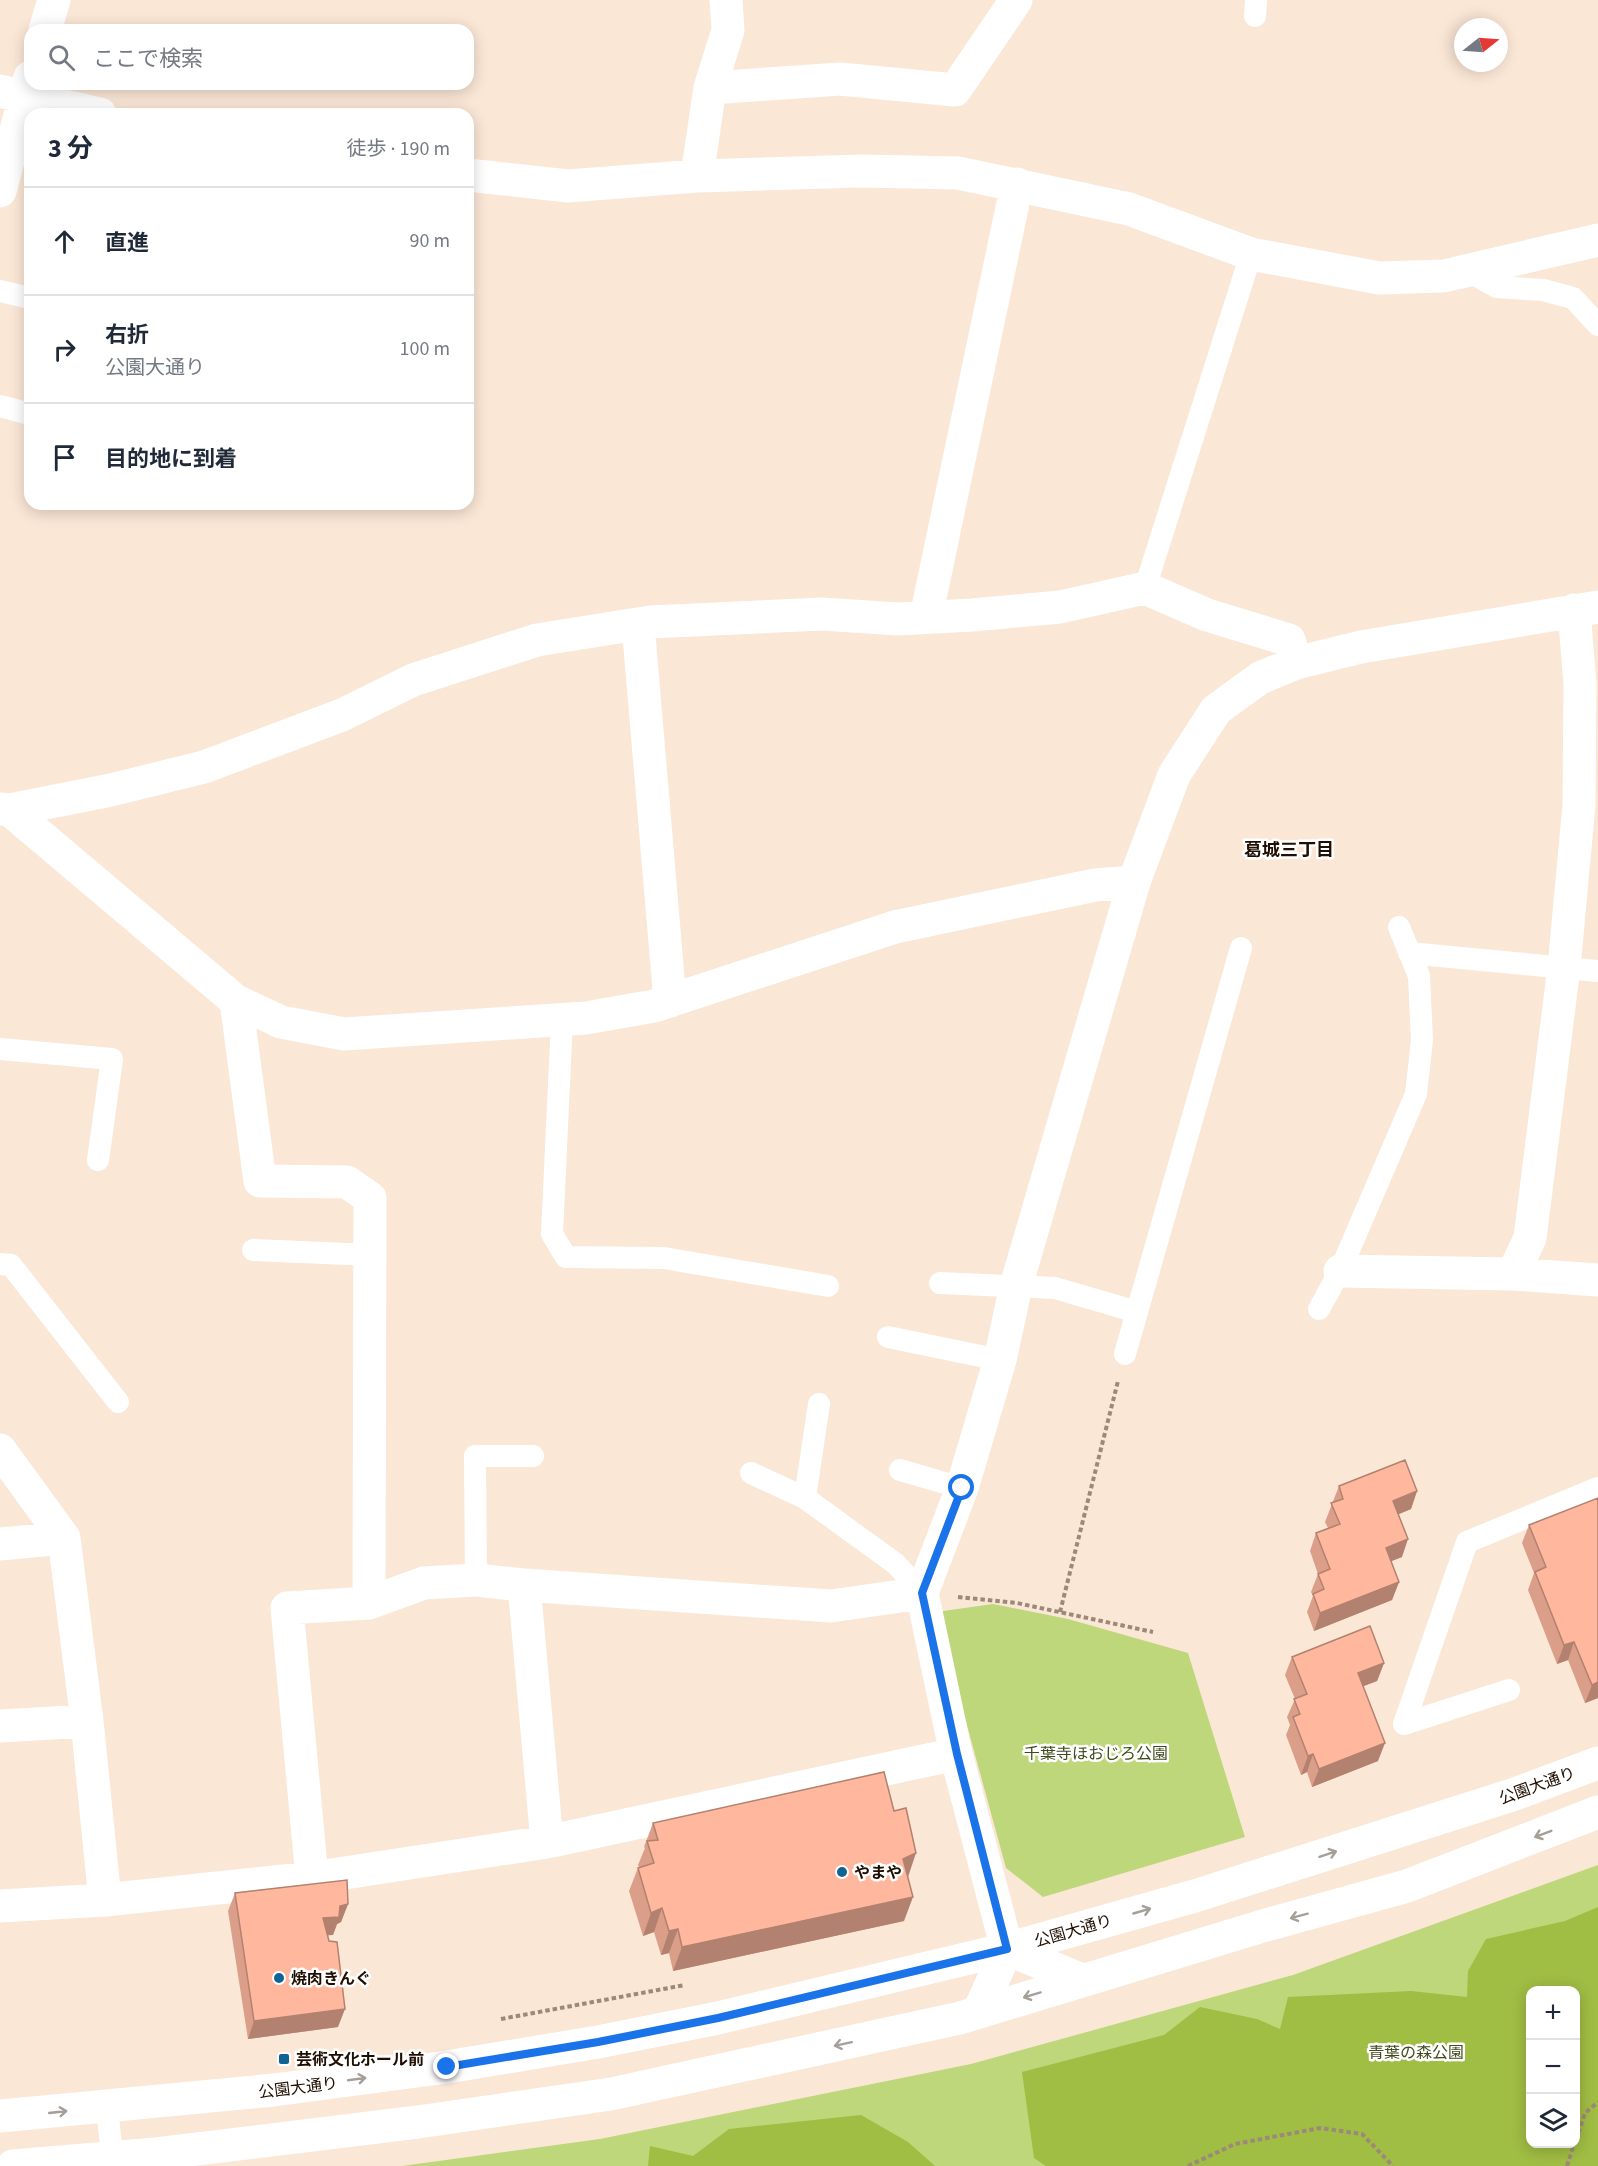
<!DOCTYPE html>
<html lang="ja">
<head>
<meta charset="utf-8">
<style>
  :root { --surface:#fff; --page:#f2f2f3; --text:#1f2937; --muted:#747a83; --line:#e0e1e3 }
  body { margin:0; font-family:"Source Sans 3","Noto Sans JP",sans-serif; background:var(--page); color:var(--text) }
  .controls { position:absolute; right:18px; bottom:18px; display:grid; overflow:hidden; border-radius:12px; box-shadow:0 3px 15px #0003 }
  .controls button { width:54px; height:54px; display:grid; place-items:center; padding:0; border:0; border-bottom:2px solid var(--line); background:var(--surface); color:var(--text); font:30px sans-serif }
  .compass { position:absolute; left:1454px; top:18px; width:54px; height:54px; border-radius:50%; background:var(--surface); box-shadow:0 3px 15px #0003; rotate:73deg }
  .stop { position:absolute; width:18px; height:18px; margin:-14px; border:4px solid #1a73e8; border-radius:50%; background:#fff }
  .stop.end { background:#1a73e8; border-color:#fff; box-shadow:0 2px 6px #0008 }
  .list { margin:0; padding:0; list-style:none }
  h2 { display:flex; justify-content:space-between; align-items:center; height:78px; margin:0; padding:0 24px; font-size:26px }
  h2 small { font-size:20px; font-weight:400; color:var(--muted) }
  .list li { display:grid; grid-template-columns:39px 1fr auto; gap:18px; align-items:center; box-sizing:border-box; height:108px; padding:0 24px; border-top:2px solid var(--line) }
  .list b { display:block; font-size:22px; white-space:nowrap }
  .list p { margin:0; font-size:20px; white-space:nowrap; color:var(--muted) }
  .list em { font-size:20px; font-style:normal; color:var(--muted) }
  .icon { flex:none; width:33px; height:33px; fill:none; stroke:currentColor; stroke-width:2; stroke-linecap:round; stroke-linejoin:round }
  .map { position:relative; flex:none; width:1598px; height:2166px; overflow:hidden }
  .search { position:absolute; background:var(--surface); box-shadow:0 3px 15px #0003; left:24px; top:24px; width:450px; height:66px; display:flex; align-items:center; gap:15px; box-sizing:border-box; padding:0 21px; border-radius:18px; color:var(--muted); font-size:22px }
  .panel { position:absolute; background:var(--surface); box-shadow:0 3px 15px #0003; left:24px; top:108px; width:450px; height:402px; border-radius:18px }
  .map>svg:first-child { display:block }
</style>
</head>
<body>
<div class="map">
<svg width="1598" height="2166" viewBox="0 0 1598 2166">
  <rect width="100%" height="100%" fill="#fbe7d6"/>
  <path fill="#bdd77a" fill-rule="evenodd" d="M993,1604L1068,1619L1188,1653L1245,1837L1043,1897L1006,1868L936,1612Z
    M1598,1865V2166H402L600,2139L971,2064L1293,1975ZM1530,1990H1576V2144H1530Z"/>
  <path fill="#a0bd44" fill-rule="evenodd" d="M1598,1907V2166H1046L1034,2158L1022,2072L1164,2035L1200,2007L1257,2019L1280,2029L1288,1997L1411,1991L1467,1997L1468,1971L1486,1939L1565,1921ZM1530,1990H1576V2144H1530Z
    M861,2115L908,2142L935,2166H648L650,2146L693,2156L729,2129Z"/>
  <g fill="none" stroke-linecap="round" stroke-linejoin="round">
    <path stroke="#9c897a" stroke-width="4" stroke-dasharray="4.5 3" stroke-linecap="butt" d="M958,1597L1017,1603L1153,1632
      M1060,1612L1118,1381
      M501,2019L685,1985
      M1576,2140L1585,2113L1598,2102
      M1188,2166L1235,2144L1320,2128L1362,2134L1393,2166
      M1567,2166L1574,2144"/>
    <path stroke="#fff" stroke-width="22" d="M1255,16L1256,0
      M1468,271L1497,287L1543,290L1573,298L1598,325
      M0,291L30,298
      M0,406L30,414
      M1145,588L1251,254
      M1409,953L1598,971
      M562,1019L552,1234L566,1257L664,1258L828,1286
      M0,1049L112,1059L98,1160
      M253,1250L371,1255
      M0,1264L11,1265L118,1402
      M940,1283L1055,1288L1137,1312
      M1319,1309L1340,1271L1416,1094L1422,1040L1419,976L1399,927
      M888,1337L1000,1360
      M1125,1354L1241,948
      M900,1470L962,1488
      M751,1473L805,1498L896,1564L922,1593
      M805,1498L819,1404
      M476,1580L475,1456H533
      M1509,1690L1404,1724L1467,1542L1598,1488
      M107,2107L113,2166"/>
    <path stroke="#fff" stroke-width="33" d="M726,0L728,30L710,88L697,176L861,171L958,173L1129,209L1251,254L1379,278L1444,276L1598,240
      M45,30L54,0
      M710,88L840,79L955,90L1016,0
      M0,91L100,114
      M468,175L568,186L697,176
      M0,191L30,77
      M926,617L1017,184
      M638,624L670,1001
      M0,809L10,810L111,790L204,767L342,715L413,680L537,640L650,622L822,614L898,619L972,615L1060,607L1145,588L1207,615L1289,640L1296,663
      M10,810L236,1001L281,1022L344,1034L586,1018L654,1006L895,927L1095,885L1134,882
      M236,1001L260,1181L347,1182L370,1198L369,1603
      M1340,1271L1513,1274L1598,1280
      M1513,1274L1530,1238L1564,967L1579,805L1580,684L1574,610
      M0,1450L64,1538L87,1721L105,1900
      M0,1544L64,1538
      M524,1585L547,1842
      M0,1726L87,1721
      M312,1878L287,1608L369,1603L424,1583L476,1580L524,1585L831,1606L922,1593
      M0,1906L105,1900L312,1878L547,1842L956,1754
      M1007,1949L956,1754L922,1593L962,1488L1000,1360L1016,1286L1134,882L1174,775L1216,710L1260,678L1296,663L1361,647L1598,607"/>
    <path stroke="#fff" stroke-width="33" d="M979,2011L1007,1949L1082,1980
      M0,2116L274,2090L447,2067L598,2042L718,2018L1007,1949L1198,1895L1512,1795L1598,1763
      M13,2166L156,2154L418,2122L611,2094L960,2018L1266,1925L1407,1886L1598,1812"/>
  </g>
  <path fill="#db9e88" d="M1339,1486L1417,1491L1411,1509L1399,1514L1402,1557L1391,1561L1399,1582L1392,1600L1314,1631L1307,1612L1313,1596L1311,1592L1318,1574L1310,1551L1316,1533L1328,1528L1325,1522Z
    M1529,1525L1598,1698L1585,1703L1568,1660L1557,1664L1528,1590L1534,1573L1522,1543Z
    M1292,1657L1384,1663L1377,1681L1363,1686L1378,1761L1312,1787L1307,1772L1301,1775L1286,1735L1290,1725L1287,1717L1295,1699L1285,1675Z
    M653,1823L907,1877L904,1921L673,1971L669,1953L661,1955L654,1932L643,1936L629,1891L638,1868L639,1867L638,1865L645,1848L644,1847Z
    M235,1893L348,1904L341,1922L337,1924L333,1935H327L338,2027L248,2039L228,1911Z"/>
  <path fill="#b2816f" d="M1417,1491L1411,1509L1387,1519L1393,1501Z
    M1408,1539L1402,1557L1379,1566L1386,1548Z
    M1399,1582L1392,1600L1314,1631L1320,1613Z
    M1574,1642L1568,1660L1557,1664L1564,1645Z
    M1384,1663L1377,1681L1351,1691L1358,1673Z
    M1598,1682V1698L1585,1703L1592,1685Z
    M1385,1743L1378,1761L1312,1787L1319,1769Z
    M1313,1754L1307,1772L1301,1775L1308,1756Z
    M916,1853L908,1877L903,1859Z
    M913,1897L904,1921L673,1971L682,1947Z
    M348,1904L341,1922L337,1924L333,1935L317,1936L323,1918L340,1906Z
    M662,1908L654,1932L643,1936L651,1913Z
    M678,1929L669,1953L661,1955L669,1931Z
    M345,2009L338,2027L248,2039L254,2021Z"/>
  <path fill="#ffb89e" stroke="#b2816f" stroke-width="1.5" d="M1405,1460L1417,1491L1393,1501L1408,1539L1386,1548L1399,1582L1320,1613L1313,1594L1324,1589L1318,1574L1330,1569L1316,1533L1340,1524L1331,1503L1343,1499L1339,1486Z
    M1598,1498V1682L1592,1685L1574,1642L1564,1645L1535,1572L1546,1567L1529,1525Z
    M1370,1626L1384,1663L1358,1673L1385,1743L1319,1769L1313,1754L1308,1756L1293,1717L1300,1714L1294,1699L1307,1694L1292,1657Z
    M884,1772L894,1811L906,1808L916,1853L903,1859L913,1897L682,1947L678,1929L669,1931L662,1908L651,1913L638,1868L654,1863L647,1841L658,1840L653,1823Z
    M347,1880L348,1904L340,1906L339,1917L323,1918L329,1941L337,1942L345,2009L254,2021L235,1893Z"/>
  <defs><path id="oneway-shaft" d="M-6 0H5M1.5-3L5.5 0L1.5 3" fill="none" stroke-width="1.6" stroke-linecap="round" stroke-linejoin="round" transform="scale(1.5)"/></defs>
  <g stroke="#a59f99">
    <use href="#oneway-shaft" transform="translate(1543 1834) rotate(159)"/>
    <use href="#oneway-shaft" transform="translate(1328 1854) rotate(-18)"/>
    <use href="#oneway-shaft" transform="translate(1142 1911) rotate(-16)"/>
    <use href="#oneway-shaft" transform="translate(1299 1916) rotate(165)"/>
    <use href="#oneway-shaft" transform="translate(1032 1995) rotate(163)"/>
    <use href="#oneway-shaft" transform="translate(843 2044) rotate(168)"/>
    <use href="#oneway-shaft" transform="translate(357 2079) rotate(-8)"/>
    <use href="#oneway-shaft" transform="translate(58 2112) rotate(-6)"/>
  </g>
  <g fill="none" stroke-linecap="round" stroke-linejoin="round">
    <path stroke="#1a73e8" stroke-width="8" d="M447,2067L598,2042L718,2018L1007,1949L957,1754L922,1593L962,1488"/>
  </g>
  <g fill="#0f6495" stroke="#fff" stroke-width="2">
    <circle cx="842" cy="1872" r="6"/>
    <circle cx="279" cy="1978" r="6"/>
    <rect x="278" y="2053" width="12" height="12" rx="3"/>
  </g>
  <g text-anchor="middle" stroke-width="5" stroke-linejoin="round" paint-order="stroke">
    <g font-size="16" fill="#404c1c" stroke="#fff">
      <text x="1096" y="1759">千葉寺ほおじろ公園</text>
      <text x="1416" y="2058">青葉の森公園</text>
    </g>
    <g font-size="16" fill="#1f0e01" stroke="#fff">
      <text transform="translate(1537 1785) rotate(-20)" y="6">公園大通り</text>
      <text transform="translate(1073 1930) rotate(-16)" y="6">公園大通り</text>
      <text transform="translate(298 2087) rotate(-7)" y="6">公園大通り</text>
    </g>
    <g font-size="16" font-weight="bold" fill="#1f0e01" stroke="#fff" text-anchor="start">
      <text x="854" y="1878">やまや</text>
      <text x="291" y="1984">焼肉きんぐ</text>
      <text x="296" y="2065">芸術文化ホール前</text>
    </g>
    <g font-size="18" font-weight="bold" fill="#1f0e01" stroke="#fff">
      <text x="1289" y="856">葛城三丁目</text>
    </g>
  </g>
</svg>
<div class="controls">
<button>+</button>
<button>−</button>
<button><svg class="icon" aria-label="layers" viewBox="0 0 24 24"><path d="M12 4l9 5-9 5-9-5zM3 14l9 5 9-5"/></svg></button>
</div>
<svg class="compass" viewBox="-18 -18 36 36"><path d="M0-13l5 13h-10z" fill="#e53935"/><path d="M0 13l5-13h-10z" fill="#747a83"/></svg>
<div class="stop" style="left:962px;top:1488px"></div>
<div class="stop end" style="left:447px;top:2067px"></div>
<div class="search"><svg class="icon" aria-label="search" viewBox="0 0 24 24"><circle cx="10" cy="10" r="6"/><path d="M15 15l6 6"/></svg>ここで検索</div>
<section class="panel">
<h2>3 分<small>徒歩 · 190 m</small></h2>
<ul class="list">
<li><svg class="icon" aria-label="ahead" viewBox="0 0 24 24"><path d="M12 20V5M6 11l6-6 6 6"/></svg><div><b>直進</b></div><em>90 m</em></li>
<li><svg class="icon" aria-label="right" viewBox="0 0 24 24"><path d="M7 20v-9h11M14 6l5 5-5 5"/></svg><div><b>右折</b><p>公園大通り</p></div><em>100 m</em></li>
<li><svg class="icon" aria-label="arrive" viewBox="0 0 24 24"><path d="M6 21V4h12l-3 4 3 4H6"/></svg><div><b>目的地に到着</b></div></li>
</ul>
</section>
</div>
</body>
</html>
